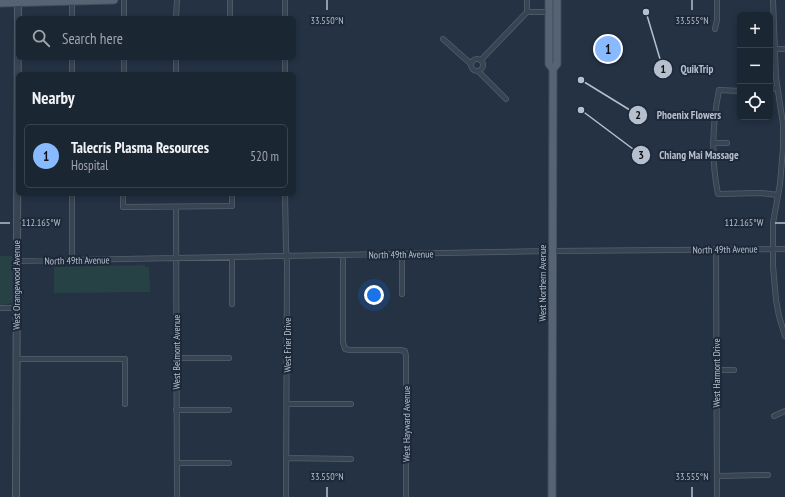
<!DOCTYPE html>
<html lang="en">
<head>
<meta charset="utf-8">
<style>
  :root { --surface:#1b2633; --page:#242e3b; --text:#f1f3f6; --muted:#a0a5ac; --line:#39434e; --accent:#89b9ff }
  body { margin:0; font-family:"PT Sans Narrow",sans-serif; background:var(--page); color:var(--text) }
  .controls { position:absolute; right:12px; top:12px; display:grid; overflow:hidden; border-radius:6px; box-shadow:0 2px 6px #0003 }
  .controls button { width:36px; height:36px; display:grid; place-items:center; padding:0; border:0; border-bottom:1px solid var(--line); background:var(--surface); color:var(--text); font:20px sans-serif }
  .you { position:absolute; left:374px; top:295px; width:14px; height:14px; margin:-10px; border:3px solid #fff; border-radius:50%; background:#1a73e8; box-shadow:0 0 0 6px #1a73e833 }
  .badge { display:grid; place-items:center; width:26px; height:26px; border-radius:50%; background:var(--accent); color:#111; font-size:13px; font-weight:700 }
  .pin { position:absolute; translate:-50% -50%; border:2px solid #fff; box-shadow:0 1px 4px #0006 }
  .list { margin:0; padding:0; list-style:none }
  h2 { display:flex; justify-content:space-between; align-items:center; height:52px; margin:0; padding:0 16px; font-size:17px }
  h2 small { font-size:13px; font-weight:400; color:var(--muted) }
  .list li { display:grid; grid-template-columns:26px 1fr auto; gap:12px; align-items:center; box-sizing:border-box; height:64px; margin:0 8px 8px; padding:0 8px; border:1px solid var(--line); border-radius:6px }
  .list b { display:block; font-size:15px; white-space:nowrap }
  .list p { margin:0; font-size:13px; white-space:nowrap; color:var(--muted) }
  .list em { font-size:13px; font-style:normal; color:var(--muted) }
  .icon { flex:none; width:22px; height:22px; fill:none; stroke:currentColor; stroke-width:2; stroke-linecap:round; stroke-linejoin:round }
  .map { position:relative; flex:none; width:785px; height:497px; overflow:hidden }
  .search { position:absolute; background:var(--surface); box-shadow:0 2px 6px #0003; left:16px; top:16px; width:280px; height:44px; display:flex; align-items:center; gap:10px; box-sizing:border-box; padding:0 14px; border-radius:6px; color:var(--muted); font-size:15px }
  .panel { position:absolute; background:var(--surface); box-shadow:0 2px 6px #0003; left:16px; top:72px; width:280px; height:124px; border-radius:6px }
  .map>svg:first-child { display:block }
</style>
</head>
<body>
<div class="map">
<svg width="785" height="497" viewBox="0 0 785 497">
  <rect width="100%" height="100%" fill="#243244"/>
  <path fill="#264245" d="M0,256H12V303L8,304L0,305Z
    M145,265V267H149L150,292L54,293V267Z"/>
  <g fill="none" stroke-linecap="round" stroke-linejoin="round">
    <defs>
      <path id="minor" d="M124,0V18
        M230,0V18
        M285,0V18
        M773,0L776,78L783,124V148L780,184L773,223V266L776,300L779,316L785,336
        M527,12H549
        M72,18V1
        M176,18L177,0
        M715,29L717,20V0
        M443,39L471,64
        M774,49H785
        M285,58V74
        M471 65a6 6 0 1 1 12 0a6 6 0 1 1-12 0Z
        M481,60L527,12V0
        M479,72L506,99
        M72,74V58
        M124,74V58
        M176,74V58
        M770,89L777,88
        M740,91L719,90C712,125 711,159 718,194L761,193L778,195
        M713,143H727
        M123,194V207L232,206V194
        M285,194L286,248L287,263L286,497
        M176,207L177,497
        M716,249L717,497
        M402,254V294
        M343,255V342L345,349L350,350H400L405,351L406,356V497
        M232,257V304
        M72,260V194
        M17,261L552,251L785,249
        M0,308H16
        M177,358H229
        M16,359H125V404
        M716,370H734
        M287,404H351
        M176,410H229
        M774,416L785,411
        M286,458L351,459
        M177,463H229
        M717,476L768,475"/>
      <path id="tertiary" d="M16,497L18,0"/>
      <path id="primary" d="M549,0V64L553,69L552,497
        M0,3L114,0
        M553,69L557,64V0"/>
    </defs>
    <use href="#minor" stroke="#545f6d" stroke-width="6"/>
    <use href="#tertiary" stroke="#545f6d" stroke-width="8"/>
    <use href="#primary" stroke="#424d5c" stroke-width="9"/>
    <use href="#minor" stroke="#394453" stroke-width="4.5"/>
    <use href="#tertiary" stroke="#394453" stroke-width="6"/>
    <use href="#primary" stroke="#566373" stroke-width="7"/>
  </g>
  <path fill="none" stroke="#b6bfcd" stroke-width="1.5" d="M327,0V10M692,0V10M0,223H10M775,223H785M327,487V497M692,487V497"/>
  <g text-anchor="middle" stroke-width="4" stroke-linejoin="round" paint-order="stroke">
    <g font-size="10" fill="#b6bfcd" stroke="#1d2939">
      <text transform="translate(725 249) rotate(-1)" y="4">North 49th Avenue</text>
      <text transform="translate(401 254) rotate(-1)" y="4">North 49th Avenue</text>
      <text transform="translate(77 260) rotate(-1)" y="4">North 49th Avenue</text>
      <text transform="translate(542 283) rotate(-90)" y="4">West Northern Avenue</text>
      <text transform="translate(16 285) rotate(-90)" y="4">West Orangewood Avenue</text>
      <text transform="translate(287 345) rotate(-90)" y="4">West Frier Drive</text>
      <text transform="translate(176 352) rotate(-90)" y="4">West Belmont Avenue</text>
      <text transform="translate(716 373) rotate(-90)" y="4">West Harmont Drive</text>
      <text transform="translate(406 424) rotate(-90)" y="4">West Hayward Avenue</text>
    </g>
  </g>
  <g font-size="10" text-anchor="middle" fill="#b6bfcd" stroke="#1d2939" stroke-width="4" stroke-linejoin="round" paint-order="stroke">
    <text x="327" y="24">33.550°N</text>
    <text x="692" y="24">33.555°N</text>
    <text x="744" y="226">112.165°W</text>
    <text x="41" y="226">112.165°W</text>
    <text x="327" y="480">33.550°N</text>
    <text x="692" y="480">33.555°N</text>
  </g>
  <path fill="none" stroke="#b6bfcd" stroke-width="1.5" d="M646 12L663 69M581 80L638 115M581 110L641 155"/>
  <g fill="#b6bfcd" stroke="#1d2939" stroke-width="1.5">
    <circle cx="646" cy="12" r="4"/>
    <circle cx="581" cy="80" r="4"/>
    <circle cx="581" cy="110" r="4"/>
    <circle cx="663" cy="69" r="10"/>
    <circle cx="638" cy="115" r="10"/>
    <circle cx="641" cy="155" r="10"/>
  </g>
  <g font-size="12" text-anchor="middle" font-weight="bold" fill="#111">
    <text x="663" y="73">1</text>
    <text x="638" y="119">2</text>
    <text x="641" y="159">3</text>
  </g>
  <g font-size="11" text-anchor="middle" font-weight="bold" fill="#b6bfcd" stroke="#1d2939" stroke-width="4" stroke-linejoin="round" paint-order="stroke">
    <text x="697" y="73">QuikTrip</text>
    <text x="689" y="119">Phoenix Flowers</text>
    <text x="699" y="159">Chiang Mai Massage</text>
  </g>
</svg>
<div class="controls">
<button>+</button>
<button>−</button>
<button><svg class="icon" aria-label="locate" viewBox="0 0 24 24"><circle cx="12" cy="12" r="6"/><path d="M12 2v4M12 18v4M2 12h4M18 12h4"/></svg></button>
</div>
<div class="you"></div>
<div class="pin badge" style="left:608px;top:49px">1</div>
<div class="search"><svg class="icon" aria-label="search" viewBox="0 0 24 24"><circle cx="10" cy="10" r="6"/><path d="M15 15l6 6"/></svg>Search here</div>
<section class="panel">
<h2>Nearby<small></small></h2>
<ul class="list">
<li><span class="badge">1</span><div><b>Talecris Plasma Resources</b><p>Hospital</p></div><em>520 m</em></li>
</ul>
</section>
</div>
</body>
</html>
